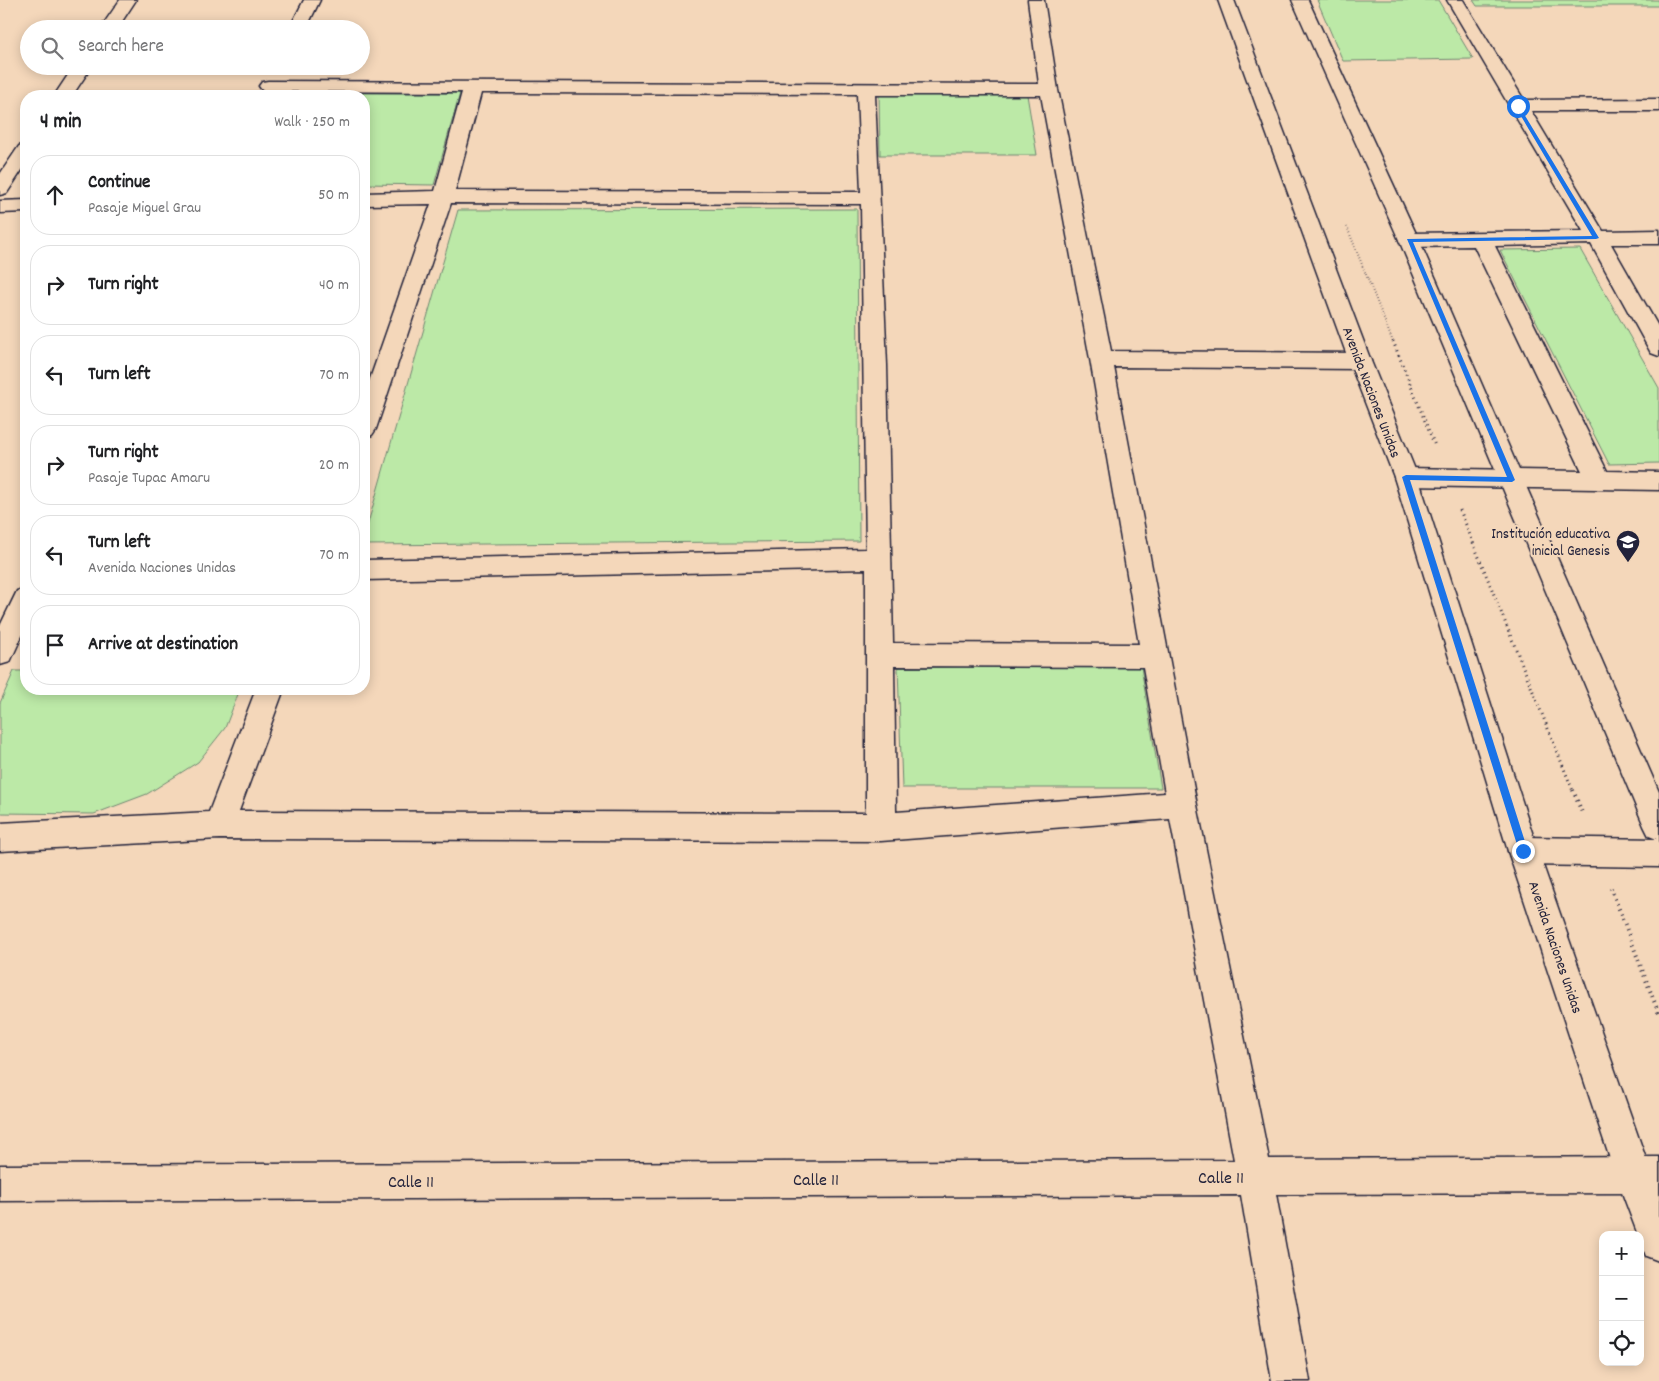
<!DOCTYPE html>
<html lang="en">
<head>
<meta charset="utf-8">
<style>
  :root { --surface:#fff; --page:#f2f2f2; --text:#202124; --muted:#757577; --line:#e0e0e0 }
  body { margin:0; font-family:Dekko,sans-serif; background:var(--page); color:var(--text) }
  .controls { position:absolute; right:15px; bottom:15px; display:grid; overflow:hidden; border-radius:10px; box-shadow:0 2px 12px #0003 }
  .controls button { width:45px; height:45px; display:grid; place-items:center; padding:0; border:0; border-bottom:1px solid var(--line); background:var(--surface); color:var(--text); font:25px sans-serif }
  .stop { position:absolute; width:15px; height:15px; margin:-11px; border:4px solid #1a73e8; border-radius:50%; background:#fff }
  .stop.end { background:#1a73e8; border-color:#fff; box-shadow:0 1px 5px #0008 }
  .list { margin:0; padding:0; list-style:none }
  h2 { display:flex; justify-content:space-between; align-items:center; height:65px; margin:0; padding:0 20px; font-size:21px }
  h2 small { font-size:16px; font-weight:400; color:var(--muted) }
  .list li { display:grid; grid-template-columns:32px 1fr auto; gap:15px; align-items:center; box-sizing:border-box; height:80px; margin:0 10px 10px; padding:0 10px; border:1px solid var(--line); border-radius:20px }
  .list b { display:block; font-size:19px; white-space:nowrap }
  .list p { margin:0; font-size:16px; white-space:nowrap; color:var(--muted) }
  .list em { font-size:16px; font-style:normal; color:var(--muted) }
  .icon { flex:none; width:28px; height:28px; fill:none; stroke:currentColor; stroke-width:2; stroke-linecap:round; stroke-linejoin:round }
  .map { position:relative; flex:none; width:1659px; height:1381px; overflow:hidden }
  .search { position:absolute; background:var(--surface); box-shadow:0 2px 12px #0003; left:20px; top:20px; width:350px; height:55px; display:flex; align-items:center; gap:12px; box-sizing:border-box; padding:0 18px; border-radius:28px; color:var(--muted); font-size:19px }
  .panel { position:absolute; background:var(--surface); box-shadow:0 2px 12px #0003; left:20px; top:90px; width:350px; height:605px; border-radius:20px }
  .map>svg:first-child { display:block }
</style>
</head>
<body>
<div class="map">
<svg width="1659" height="1381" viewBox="0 0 1659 1381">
  <rect width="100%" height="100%" fill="#f4d7ba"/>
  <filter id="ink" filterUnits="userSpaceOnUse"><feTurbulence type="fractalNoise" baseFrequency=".02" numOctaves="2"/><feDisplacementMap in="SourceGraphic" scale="10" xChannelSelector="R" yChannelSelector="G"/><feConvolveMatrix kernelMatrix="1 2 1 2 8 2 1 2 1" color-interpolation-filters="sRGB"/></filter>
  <g filter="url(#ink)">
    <path fill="#bce9a7" stroke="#6f8671" d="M1317,0H1438L1473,59L1343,61Z
      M1473,0H1659V6H1477Z
      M301,93H460L434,185L364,184V96H299Z
      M879,95H1027L1037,155H880Z
      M857,209L859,541L364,545V537L458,210Z
      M1580,249L1659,388V463L1609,464L1500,250Z
      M898,667H1141L1161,788H902Z
      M14,671H26V689H240L225,728L198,762L147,794L94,814L0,813V703Z"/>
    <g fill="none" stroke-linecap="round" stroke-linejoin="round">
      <defs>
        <path id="street" d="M120,0H136L117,29H100Z
          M304,0H320L306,29H289Z
          M1028,0H1044L1058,90L1111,351L1360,353L1368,355L1371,361L1368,367L1360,369L1114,367L1197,805L1269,1159L1659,1157V1193L1276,1194L1310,1381H1272L1241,1195L0,1201V1165L1234,1160L1170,819L881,841L219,839L0,851V823L209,812L256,689H284L239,811L866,813V569L364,580V560L866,549L861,204L451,203L376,429L372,435L364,438V396L431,204L364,205V193L435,191L462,92L268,91L262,90L259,86L262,82L268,81L1039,84ZM481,93L857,94L861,192L455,191ZM875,95H1041L1090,359L1139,644L893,643L887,365ZM894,666L1143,667L1165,793L896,812Z
          M1447,0H1463L1524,100L1659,99V111H1531L1603,231L1659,230V244H1611L1659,328V356L1651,353L1591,244L1495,246L1607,471L1659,472V490L1406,486L1397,484L1394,477L1397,470L1406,468L1582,471L1474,246L1409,247L1402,245L1399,240L1402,235L1409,233L1583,231Z
          M74,66H92L72,96H54Z
          M26,144V164L7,193L0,195V174L19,146Z
          M26,200V212L0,213V201Z
          M26,588V627L10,662L0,665V626L17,591Z
          M1523,837L1659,839V867L1523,865L1512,861L1508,851L1512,841Z"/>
        <path id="secondary" d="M1218,0H1234L1371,361L1418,477L1538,851L1659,1196V1261L1646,1256L1640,1241V1235H1638L1615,1174L1508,851L1394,477L1349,361Z
          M1292,0H1308L1419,240L1659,792V840L1649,836L1644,826L1399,240Z"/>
      </defs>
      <use href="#street" stroke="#22223b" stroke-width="3"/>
      <use href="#secondary" stroke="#22223b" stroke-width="3"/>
      <path stroke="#22223b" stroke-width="2" stroke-dasharray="0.5 2.5" stroke-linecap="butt" d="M1347,227L1393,342"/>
      <path stroke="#22223b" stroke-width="3" stroke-dasharray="1 4" stroke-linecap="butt" d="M1393,341L1435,446
        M1460,510L1573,791"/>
      <path stroke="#22223b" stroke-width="4" stroke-dasharray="1 4.5" stroke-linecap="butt" d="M1573,790L1583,815
        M1611,888L1659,1014"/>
      <use href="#street" fill="#f4d7ba" fill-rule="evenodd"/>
      <use href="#secondary" fill="#f4d7ba" fill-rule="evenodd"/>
    </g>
  </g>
  <path fill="#1a73e8" d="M1518,104L1599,238L1596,239L1413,242L1515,480L1512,482L1410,480L1528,851L1523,855L1519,851L1402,477L1406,475L1507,477L1407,239L1592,236L1515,106Z"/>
  <defs>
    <symbol id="school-pin" viewBox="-11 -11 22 30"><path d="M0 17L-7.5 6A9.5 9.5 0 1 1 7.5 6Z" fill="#22223b" stroke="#f4d7ba"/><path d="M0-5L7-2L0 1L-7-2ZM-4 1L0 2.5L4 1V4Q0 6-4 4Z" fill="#fff"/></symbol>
  </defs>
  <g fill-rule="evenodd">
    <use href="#school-pin" x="1614" y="528" width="28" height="38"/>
  </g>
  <g text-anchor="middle" stroke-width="4.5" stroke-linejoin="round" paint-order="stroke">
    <g font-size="15" fill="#22223b" stroke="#f4d7ba">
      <text transform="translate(1372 392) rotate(69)" y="5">Avenida Naciones Unidas</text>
      <text transform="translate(1556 947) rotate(71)" y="5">Avenida Naciones Unidas</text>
    </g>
    <g font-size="15" fill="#22223b" stroke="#f4d7ba" text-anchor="end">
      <text x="1610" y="538">Institución educativa<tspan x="1610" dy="17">inicial Genesis</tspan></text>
    </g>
    <g font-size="18" fill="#22223b" stroke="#f4d7ba">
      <text x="1221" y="1183">Calle 11</text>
      <text x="816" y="1185">Calle 11</text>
      <text x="411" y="1187">Calle 11</text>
    </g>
  </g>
</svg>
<div class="controls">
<button>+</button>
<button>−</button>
<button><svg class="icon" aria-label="locate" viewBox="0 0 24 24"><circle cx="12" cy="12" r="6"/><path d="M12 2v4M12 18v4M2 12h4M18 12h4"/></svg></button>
</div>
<div class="stop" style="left:1518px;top:106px"></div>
<div class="stop end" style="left:1523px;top:851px"></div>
<div class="search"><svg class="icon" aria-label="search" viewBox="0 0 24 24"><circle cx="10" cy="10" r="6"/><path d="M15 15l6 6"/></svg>Search here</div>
<section class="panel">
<h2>4 min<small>Walk · 250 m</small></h2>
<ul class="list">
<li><svg class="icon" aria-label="ahead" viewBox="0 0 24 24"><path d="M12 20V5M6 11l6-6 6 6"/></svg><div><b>Continue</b><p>Pasaje Miguel Grau</p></div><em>50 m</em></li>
<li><svg class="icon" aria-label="right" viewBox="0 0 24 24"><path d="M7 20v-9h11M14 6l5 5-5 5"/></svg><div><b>Turn right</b></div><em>40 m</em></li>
<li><svg class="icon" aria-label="left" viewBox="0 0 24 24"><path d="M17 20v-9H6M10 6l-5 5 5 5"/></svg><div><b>Turn left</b></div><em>70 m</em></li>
<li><svg class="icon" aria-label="right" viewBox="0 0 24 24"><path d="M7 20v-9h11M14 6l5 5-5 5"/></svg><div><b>Turn right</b><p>Pasaje Tupac Amaru</p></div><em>20 m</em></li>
<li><svg class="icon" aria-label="left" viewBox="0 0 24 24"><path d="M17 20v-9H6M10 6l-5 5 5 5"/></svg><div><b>Turn left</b><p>Avenida Naciones Unidas</p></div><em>70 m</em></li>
<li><svg class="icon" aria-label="arrive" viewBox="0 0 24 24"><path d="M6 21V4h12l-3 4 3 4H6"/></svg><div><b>Arrive at destination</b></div></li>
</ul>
</section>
</div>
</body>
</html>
